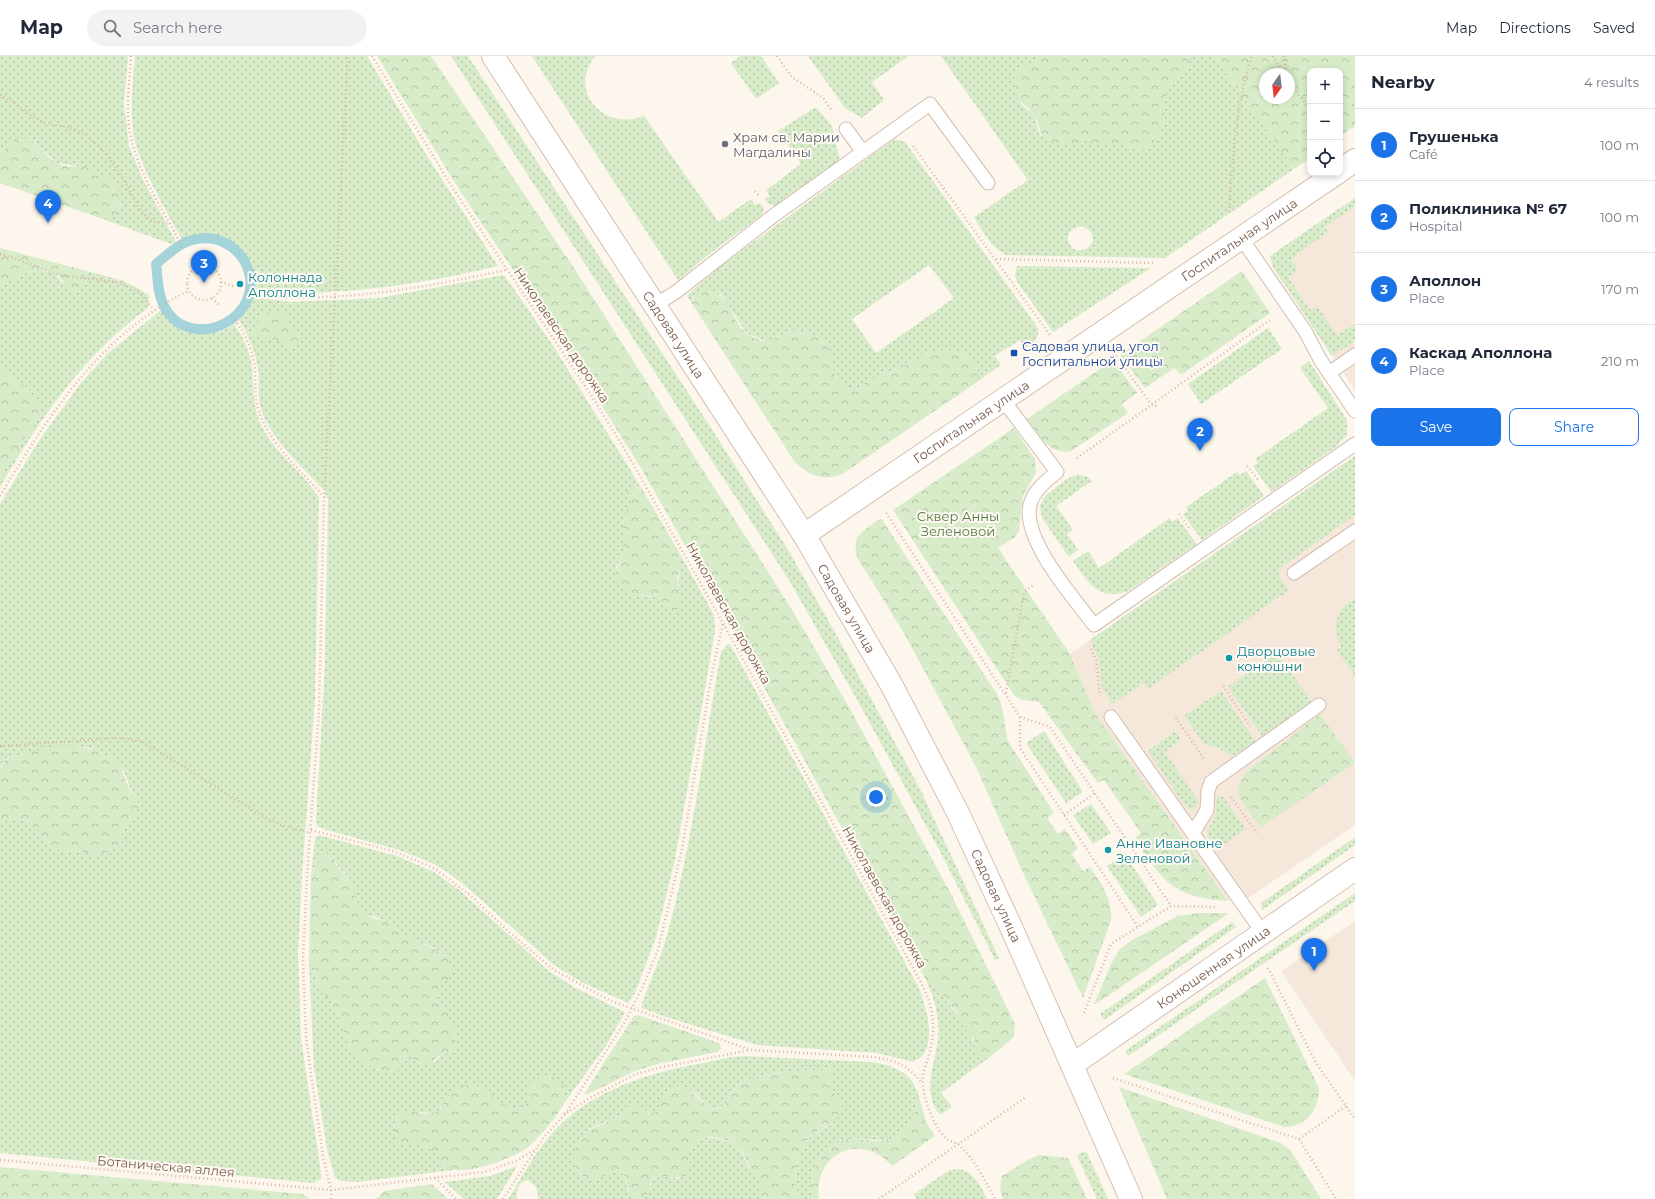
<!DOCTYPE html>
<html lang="en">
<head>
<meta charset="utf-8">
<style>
  :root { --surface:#fff; --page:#f2f2f3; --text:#1f2937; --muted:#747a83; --line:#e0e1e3; --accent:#1a73e8 }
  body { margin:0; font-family:Montserrat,sans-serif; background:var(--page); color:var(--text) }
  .controls { position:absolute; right:12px; top:12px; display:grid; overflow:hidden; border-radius:8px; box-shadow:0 2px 6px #0003 }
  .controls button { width:36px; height:36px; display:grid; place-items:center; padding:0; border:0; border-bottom:1px solid var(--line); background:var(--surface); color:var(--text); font:20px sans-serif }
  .compass { position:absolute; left:1259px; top:12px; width:36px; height:36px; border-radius:50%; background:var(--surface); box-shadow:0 2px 6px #0003; rotate:194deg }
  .you { position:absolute; left:876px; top:741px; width:14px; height:14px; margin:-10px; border:3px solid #fff; border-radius:50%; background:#1a73e8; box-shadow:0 0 0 6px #1a73e833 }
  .badge { display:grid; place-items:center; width:26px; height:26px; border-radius:50%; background:var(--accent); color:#fff; font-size:13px; font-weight:700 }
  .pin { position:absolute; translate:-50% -33px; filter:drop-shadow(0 1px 2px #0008) }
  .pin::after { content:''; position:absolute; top:21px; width:14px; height:12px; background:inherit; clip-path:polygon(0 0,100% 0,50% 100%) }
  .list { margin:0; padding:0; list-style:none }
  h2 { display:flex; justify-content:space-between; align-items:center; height:52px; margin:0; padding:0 16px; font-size:17px }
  h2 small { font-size:13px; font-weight:400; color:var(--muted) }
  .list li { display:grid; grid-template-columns:26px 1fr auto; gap:12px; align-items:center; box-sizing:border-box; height:72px; padding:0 16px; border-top:1px solid var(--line) }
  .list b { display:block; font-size:15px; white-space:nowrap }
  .list p { margin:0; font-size:13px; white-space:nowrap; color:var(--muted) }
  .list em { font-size:13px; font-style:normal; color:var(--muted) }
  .actions { display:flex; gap:8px; padding:12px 16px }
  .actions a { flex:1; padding:9px 0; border:1px solid var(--accent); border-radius:8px; text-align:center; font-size:14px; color:var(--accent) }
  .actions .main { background:var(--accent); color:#fff }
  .icon { flex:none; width:22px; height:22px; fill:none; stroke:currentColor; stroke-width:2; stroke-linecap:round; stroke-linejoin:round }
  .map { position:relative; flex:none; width:1355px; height:1143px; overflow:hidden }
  header { display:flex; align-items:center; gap:24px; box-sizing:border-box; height:56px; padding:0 20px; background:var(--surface); border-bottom:1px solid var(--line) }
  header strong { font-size:19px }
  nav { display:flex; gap:22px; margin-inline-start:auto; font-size:14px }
  .search { width:280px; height:36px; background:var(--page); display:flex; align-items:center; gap:10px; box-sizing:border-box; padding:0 14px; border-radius:22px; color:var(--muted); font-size:15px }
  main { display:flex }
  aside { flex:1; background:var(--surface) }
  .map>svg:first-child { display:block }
</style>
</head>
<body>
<header>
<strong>Map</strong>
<div class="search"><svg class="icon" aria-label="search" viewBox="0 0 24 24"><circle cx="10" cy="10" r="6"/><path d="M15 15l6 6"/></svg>Search here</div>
<nav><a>Map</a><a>Directions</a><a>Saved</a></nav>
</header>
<main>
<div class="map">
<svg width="1355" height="1143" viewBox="0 0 1355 1143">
  <defs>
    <pattern id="grass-dots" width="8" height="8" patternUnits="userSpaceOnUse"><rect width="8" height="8" fill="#d8ecc9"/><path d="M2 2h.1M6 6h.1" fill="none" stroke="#b4c2a5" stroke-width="1.8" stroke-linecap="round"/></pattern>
    <pattern id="forest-crowns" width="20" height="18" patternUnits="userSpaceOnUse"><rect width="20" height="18" fill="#d8ecc9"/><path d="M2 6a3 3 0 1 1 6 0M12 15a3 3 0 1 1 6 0" fill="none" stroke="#b4c2a5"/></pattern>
  </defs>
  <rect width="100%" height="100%" fill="#fdf6ec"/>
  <path fill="#f5e8da" d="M1355,142V334L1273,211L1270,200Z
    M1355,400V769L1250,841L1228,845L1096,659L1070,598Z
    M1355,865V1025L1281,915Z"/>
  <path fill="url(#grass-dots)" fill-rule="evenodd" d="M0,0H128L124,48L129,90L143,124L176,186L171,188L100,162H106L118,155L121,148L117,132L77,110L57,107L32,84L15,83L5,96L0,99Z
    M135,0H367L427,100L498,210C443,223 387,233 329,236C304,238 279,239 253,232C254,190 220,172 182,183C167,158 144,116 136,89C128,61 133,28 135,0Z
    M451,0H468L713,375L790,497L847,598L920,733L999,902L995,904L942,799L860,649L789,524Z
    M532,0H595C567,35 604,76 644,60L718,166L751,143L755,149L760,147L764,152L762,159L718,191L678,224Z
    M741,0H761L779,27L756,43L731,7Z
    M808,0H906L907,1L872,26L884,44L862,62L845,52Z
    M941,0H1040L1034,5L1020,47L1034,59L1040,79L1065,88L1076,85H1086L1098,89H1123L1140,95L1150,91L1161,75L1165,62L1164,48L1167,29C1180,23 1192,15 1187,0H1214L1248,48L1265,42L1272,81L1294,113L1165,202L1006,199C990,191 983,175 974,161L1028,124ZM1082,170C1110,182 1076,208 1069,186C1065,177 1073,171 1082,170Z
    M816,51L832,70L840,105L775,150L768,148L765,143L770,140L766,134L801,108L778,75Z
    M894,83L905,86L1038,272C1039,283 1035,286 1025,292L1020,284L995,300L1001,309L977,326C977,321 979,314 977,310C966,289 934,291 916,301C911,303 908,307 903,310C885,320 873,319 857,334C832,332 836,317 831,299C826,283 808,272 792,275C785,276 774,283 767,286L746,277L721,238L694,239L691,246L687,239L722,209ZM929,209L954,242L876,297L852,263Z
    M1355,142V150L1325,171L1328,176L1297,198V200L1291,204L1298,214L1288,221L1310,254L1317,250L1337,279L1355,268V285L1332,300L1273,211L1270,200Z
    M1017,210L1151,212L1053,276L1018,227L1015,220Z
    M38,214L55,217L62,227L86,226L83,214L124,225L149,239V251C82,301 42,360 0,431V421L41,358C38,328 16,330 0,312V229L20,219Z
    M504,219L552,288L644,436L637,430L623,467V497L616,512L642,540L655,541L666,553L679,531C677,519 681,509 679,496L714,559L715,575L675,803L656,881L635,937L628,947L581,926L554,909L469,833L450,818L432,807L399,794L327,774L318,771L316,767L325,607L328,444L324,434C303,412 267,380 260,349C258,341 259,333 259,324C258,302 251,283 239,264L247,253L253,241L291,246L379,242Z
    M161,254C178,275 211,287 234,268C243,281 251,297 252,313C254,331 252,346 259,364C271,395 302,414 319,442L315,642L302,819L298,897L301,983L321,1117V1123L313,1127L0,1097V766L21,763L30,766L36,770L48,790L57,794L79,795L92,799L109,797L121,788L124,773L134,764L136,740C127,733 129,719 120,711C111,702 96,692 83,691C73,690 10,698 4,704C2,706 1,710 0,713V448L40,383L81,327L107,298Z
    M1268,272L1282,293L1201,348L1188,328Z
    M1309,305L1347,364V378L1337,390L1271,436L1253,410L1258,407L1255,403L1328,352L1300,312Z
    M1355,400V459L1279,513V520L1289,534L1148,633L1144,627L1112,648L1102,631L1099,603L1090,584Z
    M1246,415L1264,440L1202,484L1183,458L1188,455L1186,451L1237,416L1240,419Z
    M1078,418L1087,421L1092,425L1056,450L1073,474L1067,478L1078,494L1069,501L1042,462L1040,449L1046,439L1067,423Z
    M1170,462L1172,466L1177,462L1197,488L1128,535C1099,546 1088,526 1073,505L1088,495L1099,512Z
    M1355,543V620L1337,594L1341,591C1331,572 1336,552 1355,543Z
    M728,588L731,590L918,930C925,947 936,981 923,999C921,1002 916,1004 913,1006L877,997L757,989L666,961L642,952V947C651,924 661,901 668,876C693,784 704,689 721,596Z
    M1277,596L1312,647L1263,681L1228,631Z
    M1221,635L1256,686L1235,699H1230L1217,691L1204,688L1184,660Z
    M1044,675L1083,736L1066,747L1026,687Z
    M1175,675L1181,683L1165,696L1197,743L1199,747L1193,753L1186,751L1148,695Z
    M1217,740L1223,741L1246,773L1217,793L1209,782L1207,775L1215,761Z
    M1091,748L1111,777L1093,788L1073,759Z
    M319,779L397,800L434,816L458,833L550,916L576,932L625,956L607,988L560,1053L563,1044L526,1034L528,1043L526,1049L519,1054L508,1053L492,1039L442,1048L438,1056C420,1061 399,1045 394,1071L421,1089L431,1093L439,1100L443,1109L454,1114L357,1126L341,1125L335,1121L328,1098L314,1013L309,907L323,938L334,948L348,989L377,1014L393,1017L401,1003L407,999L420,1008L435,1005L442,998L450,997C458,988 458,972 449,964L448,952L440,947L437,943C438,930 445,920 450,907C440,890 420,887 404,878C395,873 388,866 378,862C372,859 363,859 359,853C354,846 356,834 352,826C347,815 338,818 334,799L317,805L311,819L315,783Z
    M1355,781V789L1262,854L1261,847Z
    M1125,798L1158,849L1141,861L1107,810Z
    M1355,837V845L1128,1000L1125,995Z
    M1232,866L1236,871L1104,964L1100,958Z
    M926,924L935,927C941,933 943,940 947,946C956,956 975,979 975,992L986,1002L990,1001L941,1037L952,1051L940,1059C921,1036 935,1009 938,984C940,963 935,943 926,924Z
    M743,1000L869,1006C896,1008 925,1022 916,1054C913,1064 910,1070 902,1077C885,1091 868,1080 849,1083C819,1087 806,1117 813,1143H799C792,1124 796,1092 814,1078C819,1074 827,1071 833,1067L836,1039L831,1034L829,1028L835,1013C810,1015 766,1014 743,1025C725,1034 734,1052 711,1054L696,1038L682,1030L668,1034L657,1056L650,1057L636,1047H630C625,1051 621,1058 615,1062C607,1067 597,1068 590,1073C581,1081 570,1100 575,1111C578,1116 583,1122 589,1123C602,1125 611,1111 624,1118L628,1135L651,1130V1125C658,1117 669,1122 679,1123L690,1105C680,1073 725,1079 740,1094C744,1098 745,1105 748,1110C751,1115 757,1119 759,1125C761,1131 761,1137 763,1143H539L536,1131L529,1124C518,1126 517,1132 517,1143H508C521,1123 533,1100 548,1082C585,1037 643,1018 698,1008C713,1005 728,1001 743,1000Z
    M1086,1095L1108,1143H1097L1077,1099Z
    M517,1110L497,1143H464L445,1126L490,1120Z
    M959,1113C975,1117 980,1129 987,1143H916L914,1138L950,1114Z"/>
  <path fill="url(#forest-crowns)" fill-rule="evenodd" d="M377,0H431L574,212L791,552L849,651L951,838L1015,968L1014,981L990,1001L983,1002L978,999L975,992L974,983L963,971L956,954L947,946L935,927L926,924L712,537L641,412L568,296L462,138Z
    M1040,0H1187C1192,16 1180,23 1167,29L1164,48L1165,62L1161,75L1150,91L1140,95L1123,89H1097L1086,85L1065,88L1046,86C1039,78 1040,70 1035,61C1025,44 1008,45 1015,18Z
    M1214,0H1355V70L1340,80V15H1310V102L1294,113ZM1265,18H1289V42H1265Z
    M24,81C39,86 44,100 57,107C65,112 76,110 84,111C102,115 129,133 118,154C115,161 108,162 100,162L0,127V99L5,96L15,83Z
    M0,192L83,214C86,225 87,233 74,236C66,232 64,224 57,219C37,205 18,224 0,229Z
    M1242,215L1270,257L1181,319L1174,312L1145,332L1120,299Z
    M708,233C730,238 731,264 746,277C752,282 760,284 767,286C774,283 785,276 792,275C808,272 826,283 831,299C836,317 832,332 857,334C873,319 885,320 903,310C908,307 911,303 916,301C934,291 966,289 977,310C979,314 977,321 977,326L844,417C825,426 808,420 794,405L691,246C695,238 699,235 708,233Z
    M276,254L288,260L291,272L300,282L299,285L293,291C285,293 283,285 276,284C266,282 258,285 251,276L263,258Z
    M1113,304L1137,337L1122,348L1128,357L1071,395C1049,400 1039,378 1027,363Z
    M0,312C16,330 38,327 41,358L0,421Z
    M1014,372L1035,403L1036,417L1023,440L1019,475L1015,481L998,492L1070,598L1096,659L1228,845C1172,841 1164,826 1134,783L1141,777L1104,724L1098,727L1039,646L1022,644L1014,639L893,454Z
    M633,429L644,436L679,496L680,512L677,521L680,543L679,552L674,555L666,553L654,541C634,536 625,546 614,520L623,497V467L631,445L627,436L628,432Z
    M881,462L997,638C1005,654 1004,669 1008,685L1054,757L1047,762L1058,778L1065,773L1078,792L1072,798L1083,815L1090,811C1102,829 1112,842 1111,864L1083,942L1025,821L975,709L905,579L857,501C851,478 865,474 881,462Z
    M1320,658L1355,707L1261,771C1246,751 1225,736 1249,714Z
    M70,689L98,695L114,703L121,712L130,735L136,740L139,749L137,756L134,764L124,773L121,788L109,797L92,799L79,795L57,794L48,790L36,770L30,766L21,763L0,766V713L4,705L11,701L58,690Z
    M330,795C336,800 334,807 339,813C343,818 350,821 352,826C358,837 354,852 366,858C372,862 380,863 386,866C395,870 401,876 410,881C422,887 466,903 448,924H444L440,930L437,943L440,947L448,952L449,963L456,973L455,991L450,997L442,998L427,1009L420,1008L407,999L401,1003V1012L393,1017H386L364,1008L348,989L334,948L323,938L309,907L311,819L320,800Z
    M1199,857H1229L1099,946L1094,948L1112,906L1120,893L1134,883L1178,860Z
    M1265,922L1319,1032C1319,1054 1306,1071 1284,1071L1124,1018Z
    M638,959L716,986L720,988L721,993L717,996L661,1007L635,1015L588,1038H584L634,960Z
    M836,1013L829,1028C832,1038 841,1042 843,1052C838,1068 825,1069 813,1078C796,1093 792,1123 799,1143H763L759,1125L749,1110L742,1095L726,1084L713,1081L702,1082L693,1087L689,1093L690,1113L686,1120C676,1124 656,1117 652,1123C650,1126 650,1132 649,1136L638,1143C627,1138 628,1129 624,1118C611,1111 602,1126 589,1123C583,1121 578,1116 575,1111C573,1106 573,1098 575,1093C581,1071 599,1072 615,1062C621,1059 625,1051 630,1047H636L650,1057L657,1056C661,1049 663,1042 667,1036C679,1017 702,1047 711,1054C734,1053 725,1034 744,1025C767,1014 810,1015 836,1013Z
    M545,1019L553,1021L563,1028C565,1037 564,1045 561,1052C557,1061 535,1086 527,1092C512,1103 474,1116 455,1114C441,1113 441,1099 430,1093C419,1087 407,1091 395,1085V1065L401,1058L408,1054L424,1058L438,1056C448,1038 463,1021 485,1033C499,1041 500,1052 519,1054L526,1049L528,1043L526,1034L530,1026Z
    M1119,1031L1281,1087L1291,1095L1321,1143H1167Z
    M917,1033L926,1066L935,1080L892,1110C861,1075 813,1097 819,1143H813C806,1117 819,1087 849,1083C858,1082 867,1085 876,1085C906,1086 920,1059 917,1033Z
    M1039,1099L1068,1102L1087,1143H1003L1000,1133L1002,1120L1026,1105Z
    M0,1111L303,1138L310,1143H0Z
    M432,1128L448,1143H376L384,1135Z"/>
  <path fill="#d8ecc9" d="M1355,6V28L1345,14Z"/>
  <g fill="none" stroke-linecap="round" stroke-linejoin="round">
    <path stroke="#a5d3da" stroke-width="10" d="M208,182C224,184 237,192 245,206C272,260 191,301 164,250C157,237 158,222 156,208C174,193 184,182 208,182Z"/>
    <defs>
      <path id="lane" d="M846,73L863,96
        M1242,183L1305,275L1321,305L1355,355
        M655,249L676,236L773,160L930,48L988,127
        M1329,317L1355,299
        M1004,345L1057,416C1045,426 1034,434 1030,449C1022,484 1074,542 1094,569L1355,388
        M1294,517L1355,475
        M1111,661L1263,877
        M1193,777L1207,754L1208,735L1211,726L1319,649"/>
      <g id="secondary">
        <path id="s1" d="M493,0L804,479L891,628L958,757L1011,871L1131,1143"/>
        <path d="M1340,115L1355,104"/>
        <path id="s2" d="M804,479L1337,117"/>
        <path id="s3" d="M1072,1009L1355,813"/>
      </g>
    </defs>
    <use href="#lane" stroke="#d1beb0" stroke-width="15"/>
    <use href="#secondary" stroke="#d6c0b0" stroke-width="24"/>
    <path stroke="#d9b8a5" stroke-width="2.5" stroke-dasharray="1 3" stroke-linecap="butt" d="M131,0C130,23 126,47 129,70C135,114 162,152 182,190
      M372,0L454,134L593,342L625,394L723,567L920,925C933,949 937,972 929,998C927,1008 921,1018 923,1028C924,1044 934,1072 947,1083C950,1086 956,1086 960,1090C975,1104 985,1125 995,1143
      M777,0L791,20L823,42L832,55
      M1273,0L1284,18
      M1284,0L1287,18
      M1289,26L1310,54
      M0,39C16,46 26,57 40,65C51,71 65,68 76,74C107,89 122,121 138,150C146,162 155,170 170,167
      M913,90L1050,279
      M755,135L760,141
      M1229,156C1233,104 1235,50 1252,0
      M0,198C20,203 38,212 58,218C84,226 117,219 140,238C145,243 149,249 154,254
      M191,203L198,212
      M996,203L1153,207
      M187 227a17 17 0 1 1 34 0a17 17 0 1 1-34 0Z
      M221,226L235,231
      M247,235C272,242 296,242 322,241C385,239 445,227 506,214
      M212,242L220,250
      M232,261C245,275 254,297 255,316C256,330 254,343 259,356C271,389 301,415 324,441
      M1116,300L1151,348L1159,351
      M1077,402L1270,264
      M1247,410L1259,425
      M0,440C50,357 100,279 188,235
      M886,457L1020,661L1050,671L1171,850
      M1179,458L1190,473
      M1091,593L1096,604L1100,640
      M1223,630L1250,670
      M1006,637L1024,536L1035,528
      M1020,661V692L1138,871
      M1176,662L1204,703
      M0,690L118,682L142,685L264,761L287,771L310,777
      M1231,741L1257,777
      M1064,759L1095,737
      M311,774L393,795L434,812L470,839L509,876L554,914L611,945L751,994L874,1001C897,1005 907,1009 922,1027
      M1268,912L1316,1007L1355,1063
      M1084,957L1111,888L1171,850L1216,851
      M1113,1022L1299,1083L1336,1143
      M565,1058L625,966L643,930L658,894L682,793L712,617L723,567
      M1299,1083L1346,1050
      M0,1104L331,1134L484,1116L516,1105L534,1094
      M435,1122L456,1143
      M331,1143V1134L323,1100L310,1011L306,981L303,903L307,821L319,654L324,441L348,0
      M503,1143L544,1081L565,1058L588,1043L636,1018L658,1012L750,994
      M879,1143L1026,1041"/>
    <use href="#lane" stroke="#fff" stroke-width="13"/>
    <use href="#secondary" stroke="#fff" stroke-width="22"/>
  </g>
  <circle fill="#6b7280" stroke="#fffaf3" stroke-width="1.5" cx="725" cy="88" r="4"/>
  <g fill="#0f9aa8" stroke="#fffaf3" stroke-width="1.5">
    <circle cx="240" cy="228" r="4"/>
    <circle cx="1229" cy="602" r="4"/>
    <circle cx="1108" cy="794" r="4"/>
  </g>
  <rect fill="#1a4fb4" stroke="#fffaf3" stroke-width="1.5" x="1010" y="293" width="8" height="8" rx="2"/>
  <g text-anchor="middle" stroke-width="4" stroke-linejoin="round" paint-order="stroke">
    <g font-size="13" fill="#5b616d" stroke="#fffaf3" text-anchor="start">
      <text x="733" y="86">Храм св. Марии<tspan x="733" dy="15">Магдалины</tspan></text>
    </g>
    <g font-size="13" fill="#7a5c4d" stroke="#fffaf3">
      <text dy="5" stroke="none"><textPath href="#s2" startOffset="526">Госпитальная улица</textPath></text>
      <text dy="5" stroke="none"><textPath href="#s1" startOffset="332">Садовая улица</textPath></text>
      <text transform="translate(562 279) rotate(56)" y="5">Николаевская дорожка</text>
      <text dy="5" stroke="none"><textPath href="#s2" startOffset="202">Госпитальная улица</textPath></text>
      <text dy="5" stroke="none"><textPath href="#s1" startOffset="656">Садовая улица</textPath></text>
      <text transform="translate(729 557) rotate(61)" y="5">Николаевская дорожка</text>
      <text dy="5" stroke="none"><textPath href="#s1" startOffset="980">Садовая улица</textPath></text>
      <text transform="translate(885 841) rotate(61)" y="5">Николаевская дорожка</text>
      <text dy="5" stroke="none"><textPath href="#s3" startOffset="172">Конюшенная улица</textPath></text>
      <text transform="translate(166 1110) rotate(5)" y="5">Ботаническая аллея</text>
    </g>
    <g font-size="13" fill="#0d838f" stroke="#fffaf3" text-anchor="start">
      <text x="248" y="226">Колоннада<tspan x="248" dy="15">Аполлона</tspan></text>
      <text x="1237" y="600">Дворцовые<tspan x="1237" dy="15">конюшни</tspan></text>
      <text x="1116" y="792">Анне Ивановне<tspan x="1116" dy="15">Зеленовой</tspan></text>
    </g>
    <g font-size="13" fill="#164399" stroke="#fffaf3" text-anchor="start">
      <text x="1022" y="295">Садовая улица, угол<tspan x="1022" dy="15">Госпитальной улицы</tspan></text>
    </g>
    <g font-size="13" fill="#537a41" stroke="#fffaf3">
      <text x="958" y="465">Сквер Анны<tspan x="958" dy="15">Зеленовой</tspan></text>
    </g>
  </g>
</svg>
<div class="controls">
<button>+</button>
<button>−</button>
<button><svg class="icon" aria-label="locate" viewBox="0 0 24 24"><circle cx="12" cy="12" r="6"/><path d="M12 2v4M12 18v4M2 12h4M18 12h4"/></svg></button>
</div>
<svg class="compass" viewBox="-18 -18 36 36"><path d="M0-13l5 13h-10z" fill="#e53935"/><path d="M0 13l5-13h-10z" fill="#747a83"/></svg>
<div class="you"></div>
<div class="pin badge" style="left:1314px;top:915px">1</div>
<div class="pin badge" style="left:1200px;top:395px">2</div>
<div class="pin badge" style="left:204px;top:227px">3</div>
<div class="pin badge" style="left:48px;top:167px">4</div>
</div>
<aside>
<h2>Nearby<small>4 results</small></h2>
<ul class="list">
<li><span class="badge">1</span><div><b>Грушенька</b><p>Café</p></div><em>100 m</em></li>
<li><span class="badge">2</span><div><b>Поликлиника № 67</b><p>Hospital</p></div><em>100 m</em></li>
<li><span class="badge">3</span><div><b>Аполлон</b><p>Place</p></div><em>170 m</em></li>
<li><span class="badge">4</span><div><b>Каскад Аполлона</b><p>Place</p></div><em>210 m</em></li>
</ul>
<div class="actions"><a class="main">Save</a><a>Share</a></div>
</aside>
</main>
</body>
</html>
